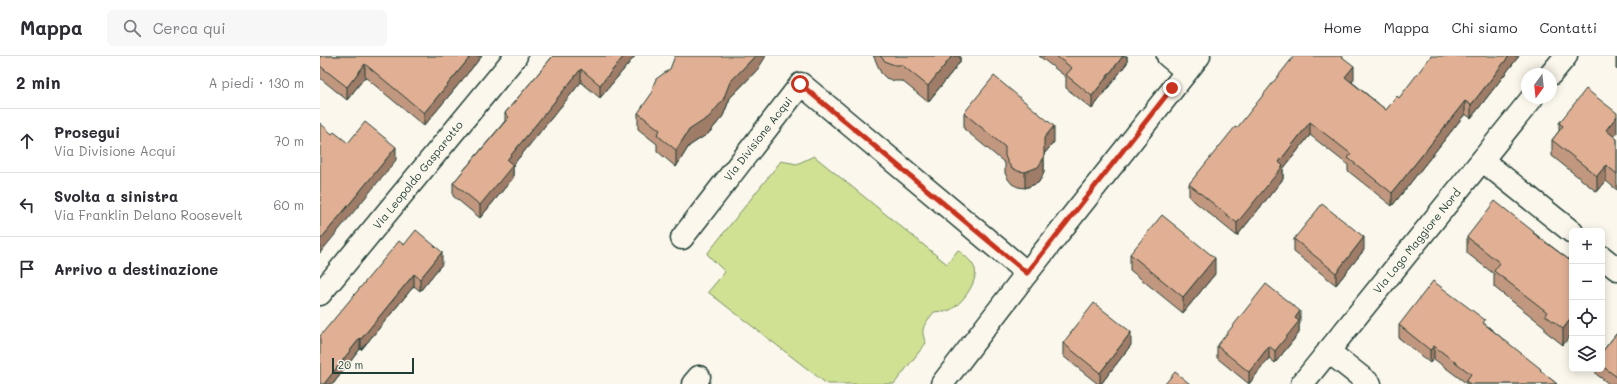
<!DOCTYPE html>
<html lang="it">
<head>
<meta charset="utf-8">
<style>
  :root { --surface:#fff; --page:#f7f7f7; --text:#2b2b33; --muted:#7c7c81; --line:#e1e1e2 }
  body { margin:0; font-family:Mali,sans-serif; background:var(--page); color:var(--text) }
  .controls { position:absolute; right:12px; bottom:12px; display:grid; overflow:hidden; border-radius:6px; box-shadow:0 2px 10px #0003 }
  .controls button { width:36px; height:36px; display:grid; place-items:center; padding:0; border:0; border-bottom:1px solid var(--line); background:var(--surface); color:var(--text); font:20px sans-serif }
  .compass { position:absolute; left:1201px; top:12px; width:36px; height:36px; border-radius:50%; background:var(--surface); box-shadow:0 2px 10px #0003; rotate:195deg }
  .scale { position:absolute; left:12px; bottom:10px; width:82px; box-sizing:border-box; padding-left:4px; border:2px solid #1f3d34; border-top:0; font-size:11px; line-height:14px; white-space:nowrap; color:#1f3d34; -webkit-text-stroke:3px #fbf7ec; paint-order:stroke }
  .stop { position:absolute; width:12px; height:12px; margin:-9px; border:3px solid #c8321e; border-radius:50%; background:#fff }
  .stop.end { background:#c8321e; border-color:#fff; box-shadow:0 1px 4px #0008 }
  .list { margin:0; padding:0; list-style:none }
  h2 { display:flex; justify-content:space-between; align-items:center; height:52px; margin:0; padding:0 16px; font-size:17px }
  h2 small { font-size:13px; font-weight:400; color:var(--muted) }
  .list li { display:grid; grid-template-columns:26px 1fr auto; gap:12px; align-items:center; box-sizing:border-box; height:64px; padding:0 16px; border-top:1px solid var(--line) }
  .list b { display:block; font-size:15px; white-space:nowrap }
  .list p { margin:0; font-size:13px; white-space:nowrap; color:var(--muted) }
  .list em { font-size:13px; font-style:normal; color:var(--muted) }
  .icon { flex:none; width:22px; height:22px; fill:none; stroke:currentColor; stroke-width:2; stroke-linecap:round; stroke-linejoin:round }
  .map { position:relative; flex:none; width:1297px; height:328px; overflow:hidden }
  header { display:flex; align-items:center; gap:24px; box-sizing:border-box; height:56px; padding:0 20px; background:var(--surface); border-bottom:1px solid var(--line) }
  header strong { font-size:19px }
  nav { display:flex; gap:22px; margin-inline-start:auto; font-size:14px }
  .search { width:280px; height:36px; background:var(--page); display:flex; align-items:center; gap:10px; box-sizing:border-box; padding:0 14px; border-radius:6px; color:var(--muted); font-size:15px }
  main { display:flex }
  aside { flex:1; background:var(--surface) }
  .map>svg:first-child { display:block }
</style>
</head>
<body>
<header>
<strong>Mappa</strong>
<div class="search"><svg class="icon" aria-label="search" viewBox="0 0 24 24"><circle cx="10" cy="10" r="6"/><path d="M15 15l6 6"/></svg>Cerca qui</div>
<nav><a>Home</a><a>Mappa</a><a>Chi siamo</a><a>Contatti</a></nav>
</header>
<main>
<aside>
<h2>2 min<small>A piedi · 130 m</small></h2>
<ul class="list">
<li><svg class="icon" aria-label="ahead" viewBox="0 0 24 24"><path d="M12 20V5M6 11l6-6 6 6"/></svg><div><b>Prosegui</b><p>Via Divisione Acqui</p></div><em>70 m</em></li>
<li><svg class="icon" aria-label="left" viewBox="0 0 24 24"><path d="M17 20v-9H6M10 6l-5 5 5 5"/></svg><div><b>Svolta a sinistra</b><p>Via Franklin Delano Roosevelt</p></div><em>60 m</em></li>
<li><svg class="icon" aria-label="arrive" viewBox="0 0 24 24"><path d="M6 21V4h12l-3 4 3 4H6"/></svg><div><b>Arrivo a destinazione</b></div></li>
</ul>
</aside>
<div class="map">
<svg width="1297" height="328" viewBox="0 0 1297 328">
  <rect width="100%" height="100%" fill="#fbf7ec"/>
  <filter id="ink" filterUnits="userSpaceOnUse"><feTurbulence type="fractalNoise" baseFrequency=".025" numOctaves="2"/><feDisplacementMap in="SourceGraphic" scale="8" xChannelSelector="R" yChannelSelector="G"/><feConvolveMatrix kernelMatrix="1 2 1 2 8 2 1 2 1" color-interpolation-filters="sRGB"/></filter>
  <g filter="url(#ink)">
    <path fill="#d0e194" stroke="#788f64" d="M494,100L627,208L638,194C644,199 652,205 655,213C658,226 642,248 630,254C626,256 619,255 614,256C605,268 599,272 606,287L574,328H507L388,236L405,216L387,198L461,105L477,108Z"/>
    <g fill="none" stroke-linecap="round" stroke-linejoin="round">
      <defs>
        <path id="minor" d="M848,0L866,15
          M1231,18L1246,0
          M1162,104L1252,176
          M362,182L481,28L707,217
          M1282,201L1297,213
          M0,238L196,0
          M1008,295L1050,328
          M373,328L379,321
          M982,328L1212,42"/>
        <path id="secondary" d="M622,328L707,217L879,0"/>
      </defs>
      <use href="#minor" stroke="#1f3d34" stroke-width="25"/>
      <use href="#secondary" stroke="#1f3d34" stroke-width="25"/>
      <use href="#minor" stroke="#fbf7ec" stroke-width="22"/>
      <use href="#secondary" stroke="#fbf7ec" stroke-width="22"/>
    </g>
    <path fill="#c2977f" stroke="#1f3d34" d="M0,0H162L104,70L45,21L27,44L0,22Z
      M233,0H315L280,42L261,26L193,109V122L160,162L133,140V127L185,65V57Z
      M553,0H640V6L608,46L582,25H575L566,22L561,17L554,1Z
      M719,0H807V7L772,53L746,32V21Z
      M1199,0L1151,62L1145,58L1072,150L1028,115V109L990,79L963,113V123L917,180L869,141V128L917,72L1034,23L1032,26L1066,54L1079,42Z
      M1296,0H1297V14L1296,13Z
      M438,13L410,42L403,60L389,77L369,90L356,111L337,95V88L318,73V57Z
      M644,57L734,86L724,98V115L722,121L718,127L705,132L698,131L692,128L688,123L685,117V107L644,73Z
      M1239,67L1297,77L1294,81L1297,83V134L1286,125L1277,136L1232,100V84L1239,75Z
      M1214,177L1252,206L1243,289L1225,275V271L1174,231V218L1147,197V181Z
      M974,183L1044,194L1016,229L974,196Z
      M84,189L122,208L100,235L94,230L41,294L40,293L13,328Z
      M810,198L895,218L863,257L810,214Z
      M980,267L979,269V277L955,307L949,302L929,328L897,302V290Z
      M1165,268L1221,315L1237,328H1146V327L1114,303L1110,307L1079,282V269Z
      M1297,277V328H1289L1276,318V313H1282V296Z
      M743,287L811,289L781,328H778L743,300Z"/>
    <path fill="#9e7b68" stroke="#1f3d34" d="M151,0H162L104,70V57Z
      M304,0H315L280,42V29Z
      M435,0H446L438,13L410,42L403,60L389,77L369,90L356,111V94L369,74L410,26Z
      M632,0H640V6L608,46V30Z
      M803,0H807V7L772,53V40Z
      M1189,0H1199L1151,62V49Z
      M45,8V21L27,44V31Z
      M1034,10V23L1025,34V21Z
      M261,13V26L193,109V122L160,162V149L187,104Z
      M1145,45V58L1072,150V137Z
      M1297,60V77L1286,91V74Z
      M990,66V79L963,113V123L917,180V167L959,106Z
      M734,70V86L724,98V115L722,121L718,127L705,132V116L724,82Z
      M76,91V104L0,197V184Z
      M1286,109V125L1277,136V120Z
      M1044,181V194L1016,229V217Z
      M122,196V208L100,235V223Z
      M895,202V218L863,257V241Z
      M94,218V230L41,294V283Z
      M980,255V267L979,269V277L955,307V295L975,262Z
      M1252,261V277L1243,289V273Z
      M811,276V289L781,328H780V317Z
      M40,282V293L13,328H4Z
      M949,290V302L929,328V316Z
      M1114,290V303L1110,307V294Z"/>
    <path fill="#e1b094" stroke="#1f3d34" d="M0,0H151L104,57L45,8L27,31L0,10Z
      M233,0H304L280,29L261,13L187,104L193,109L160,149L133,127L189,61L185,57Z
      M355,0H435L410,26L403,44L389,61L369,74L356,94L337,79L340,74L318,57L332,37L333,30L336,23L350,13Z
      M560,0H632L608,30L582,9H575L566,6Z
      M736,0H803L772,40L746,19L752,12Z
      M974,0H1021L1034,10L1025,21L1066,54L1077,40L1079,42L1111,0H1189L1151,49L1145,45L1072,137L1028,102L1031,98L990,66L959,106L963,110L917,167L869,128L915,71L917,72Z
      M674,20L734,70L724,82V99L722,105L718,111L705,116L698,115L692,112L688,107L685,100V91L644,57Z
      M1266,33L1297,57V60L1286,74L1297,83V118L1286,109L1277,120L1232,84L1243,70L1239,67Z
      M45,66L76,91L0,184V67L12,78L14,76L28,87Z
      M1175,145L1214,176L1213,177L1252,206V261L1243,273L1225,259L1227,256L1174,215L1180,207L1147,181Z
      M1002,148L1044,181L1016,217L974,183Z
      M842,159L895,202L863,241L810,198Z
      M96,174L122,196L100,223L94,218L41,283L40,282L4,328H0V280L79,185L84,189Z
      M1113,225L1165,264L1163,267L1221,313L1220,314L1237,328H1150L1146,325L1151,318L1114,290L1110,294L1079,269Z
      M946,228L980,255L975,262L979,265L955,295L949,290L929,316L897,290Z
      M774,247L811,276L780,317L743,287Z
      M1297,277V321L1282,310V296Z
      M855,316L870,328H845Z"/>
  </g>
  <g fill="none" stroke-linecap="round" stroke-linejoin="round" filter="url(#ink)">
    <path stroke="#c8321e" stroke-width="5" d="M480,28L707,217L852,32"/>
  </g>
  <g text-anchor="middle" stroke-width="3" stroke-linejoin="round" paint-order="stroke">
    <g font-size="11" fill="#1f3d34" stroke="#fbf7ec">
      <text transform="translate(438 83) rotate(-52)" y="4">Via Divisione Acqui</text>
      <text transform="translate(98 119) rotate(-51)" y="4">Via Leopoldo Gasparotto</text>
      <text transform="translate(1097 185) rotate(-51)" y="4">Via Lago Maggiore Nord</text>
    </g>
  </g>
</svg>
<div class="controls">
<button>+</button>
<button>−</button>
<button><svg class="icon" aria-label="locate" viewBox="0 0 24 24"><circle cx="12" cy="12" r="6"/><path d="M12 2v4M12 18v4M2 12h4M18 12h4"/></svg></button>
<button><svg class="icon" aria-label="layers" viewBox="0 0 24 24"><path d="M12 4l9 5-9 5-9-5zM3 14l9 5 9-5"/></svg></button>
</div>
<svg class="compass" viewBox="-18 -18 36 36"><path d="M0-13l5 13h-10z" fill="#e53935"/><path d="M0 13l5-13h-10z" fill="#7c7c81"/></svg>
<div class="scale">20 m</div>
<div class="stop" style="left:480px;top:28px"></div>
<div class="stop end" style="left:852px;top:32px"></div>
</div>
</main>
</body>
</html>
